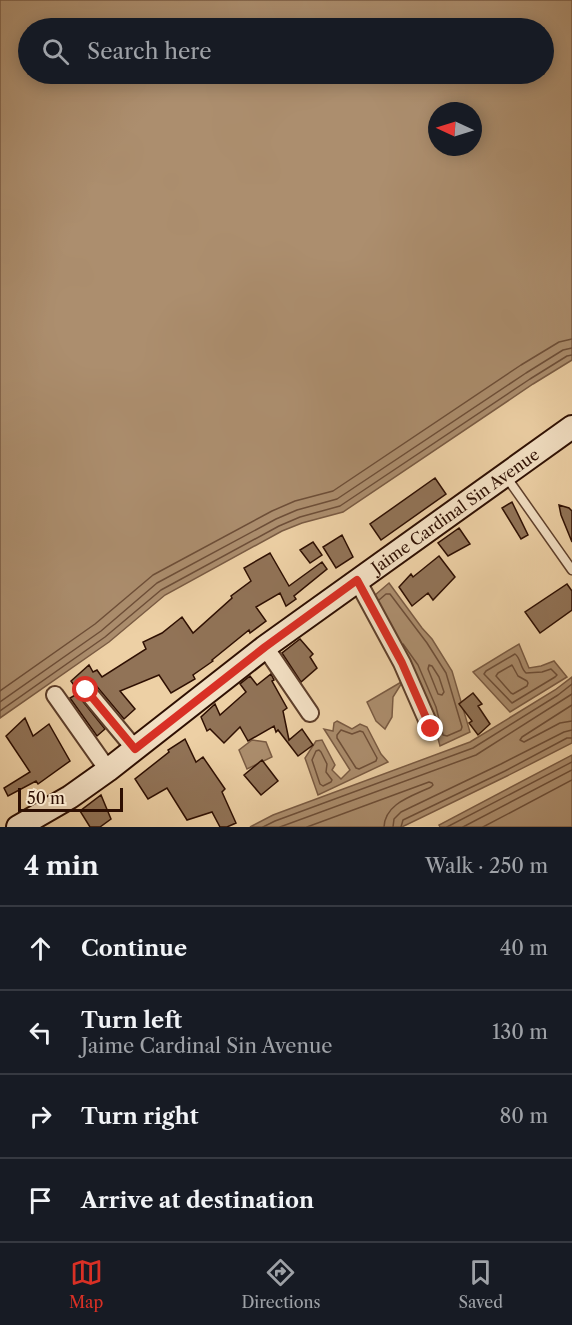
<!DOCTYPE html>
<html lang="en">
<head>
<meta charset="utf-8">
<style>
  :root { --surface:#171b24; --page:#20242c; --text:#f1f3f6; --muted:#9ea1a6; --line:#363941; --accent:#d93025 }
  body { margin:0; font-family:"Libre Caslon Text",serif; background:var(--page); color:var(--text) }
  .compass { position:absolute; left:428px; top:102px; width:54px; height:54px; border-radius:50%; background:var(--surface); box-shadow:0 3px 15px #0003; rotate:274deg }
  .scale { position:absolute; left:18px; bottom:15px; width:105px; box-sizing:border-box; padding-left:6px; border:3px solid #2e0f02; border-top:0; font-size:16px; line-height:21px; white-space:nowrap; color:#2e0f02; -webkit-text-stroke:4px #f3e0c4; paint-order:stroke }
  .stop { position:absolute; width:18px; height:18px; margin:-14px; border:4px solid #d93025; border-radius:50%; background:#fff }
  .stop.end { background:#d93025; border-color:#fff; box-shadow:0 2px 6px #0008 }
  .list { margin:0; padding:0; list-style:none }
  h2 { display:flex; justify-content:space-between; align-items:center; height:78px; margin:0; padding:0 24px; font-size:26px }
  h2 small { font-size:20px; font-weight:400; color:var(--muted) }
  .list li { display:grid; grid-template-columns:39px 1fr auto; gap:18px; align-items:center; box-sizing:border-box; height:84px; padding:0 24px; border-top:2px solid var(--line) }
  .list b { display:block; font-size:22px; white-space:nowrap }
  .list p { margin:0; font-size:20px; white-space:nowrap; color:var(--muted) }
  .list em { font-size:20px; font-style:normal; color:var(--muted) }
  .icon { flex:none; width:33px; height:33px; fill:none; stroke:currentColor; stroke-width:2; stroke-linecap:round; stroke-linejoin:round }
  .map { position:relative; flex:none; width:572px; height:827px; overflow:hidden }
  .search { position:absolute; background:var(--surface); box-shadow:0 3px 15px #0003; left:18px; right:18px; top:18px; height:66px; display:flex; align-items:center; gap:15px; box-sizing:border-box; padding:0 21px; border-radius:33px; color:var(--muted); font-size:22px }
  .sheet { height:414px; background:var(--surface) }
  nav { display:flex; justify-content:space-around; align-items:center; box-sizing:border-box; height:84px; border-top:2px solid var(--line); background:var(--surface); font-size:16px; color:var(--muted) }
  nav a { display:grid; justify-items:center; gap:3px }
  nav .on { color:var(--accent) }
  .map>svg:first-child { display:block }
</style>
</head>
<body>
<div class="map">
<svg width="572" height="827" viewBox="0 0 572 827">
  <rect width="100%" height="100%" fill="#edd0a5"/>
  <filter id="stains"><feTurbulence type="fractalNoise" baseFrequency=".00333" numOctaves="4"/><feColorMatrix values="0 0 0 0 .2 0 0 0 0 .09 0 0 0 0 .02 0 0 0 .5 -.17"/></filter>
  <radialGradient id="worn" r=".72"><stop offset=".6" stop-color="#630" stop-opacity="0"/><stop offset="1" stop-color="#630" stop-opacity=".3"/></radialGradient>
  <path fill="#ac8e6e" stroke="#7a5b43" stroke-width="1.5" fill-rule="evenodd" d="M0,0H572V360L533,384L343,512L302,523L282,531L165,595L109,642L0,718ZM28,28H544V74H28ZM437,111H473V147H437Z
    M389,583L422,628L432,639L452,671L470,732L440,746L430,709L367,602Z
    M519,644L529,668L541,666L554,661L567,677L510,712L473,672Z
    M572,677V743L507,776L402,827H250L273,815L470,742L555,690Z
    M403,681L393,697L392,717L385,729L376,721L367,702Z
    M337,721L352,729L360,724L367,727L381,754L388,762L318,795L305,758L316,741L322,740L335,765L332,770L341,779L350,770L324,729L333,731L334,723Z
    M252,740L266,742L272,757L247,769L239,750Z
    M572,755V827H440L439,825Z"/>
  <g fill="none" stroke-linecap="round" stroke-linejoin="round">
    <path stroke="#6d4e38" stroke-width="1.5" d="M379,600L386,594H390L427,643L446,673L462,727L461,730L447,736L443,735L436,707L418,665L403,644
      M515,654C521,658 520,668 526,673L542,672L551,669L557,675L555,677L512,703L484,674L486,671Z
      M429,665L432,666L439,677L444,692L442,695L438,694L428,669Z
      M512,665L518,676L527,681L528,683L527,686L513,694L511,693L496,676L498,673Z
      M0,691L95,624L153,575L272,511L295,501L333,491L521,365L559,342L572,339
      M0,702L101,631L157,583L276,519L297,510L337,499L526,373L563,350L572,348
      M572,705L522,737L520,740L524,742L560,723L572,721
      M0,711L105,637L161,590L279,526L300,517L340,506L530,379L567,356L572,355
      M341,730L352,734L360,731L363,732L377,758L376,761L359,769L356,768L337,738V735Z
      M319,750L321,752L327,764L326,772L332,780L331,782L323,786L320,784L312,760L316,751Z
      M263,827L275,821L473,748L558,695L572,684
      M280,827L476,755L572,694
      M307,827L429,782L432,783L433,785L431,787C413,796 385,803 384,827
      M393,827L394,819L401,812L501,764L564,732L572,730
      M401,827L403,820L505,771L567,738H572
      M447,827L572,762
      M463,827L572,770
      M483,827L572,780"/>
  </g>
  <path fill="#917357" stroke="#2e0f02" stroke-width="1.5" d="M435,478L446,494L381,540L370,524Z
    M512,502L528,535L521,539L502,508Z
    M559,505L569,508L572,511V542L561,515Z
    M459,528L470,544L448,556L438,543Z
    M342,535L353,557L336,568L323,547Z
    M313,542L322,555L310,563L300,550Z
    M270,553L289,586L322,562L327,569L294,596L296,599L286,606L280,593L256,607L266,621L250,633L249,630L212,660L213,661L193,675L195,679L171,693L159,675L120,691L135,709L124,719L94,683L89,680H84L79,682L76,688L71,681L89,665L93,672L97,670L102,677L146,649L143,642L162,633L182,617L193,633L232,598L231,596L251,581L244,568Z
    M439,556L455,577L433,600L428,593L412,606L399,587L411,574L413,577Z
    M567,584L572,591V610L540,633L525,612Z
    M300,639L313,654L310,657L317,668L301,682L282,653Z
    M271,674L274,680L272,681L287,708L283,711L289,740L302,729L313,745L298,756L278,730L276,732L274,726L248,741L240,727L224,743L210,729L207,731L201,717L215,704L220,715L246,692L240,684L250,676L257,685Z
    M473,693L482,704L478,706L490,724L478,735L469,723L472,721L459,704Z
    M77,694L105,729L97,736L70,698Z
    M25,718L33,736L49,724L70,761L38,784L36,781L8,796L4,788L30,772L6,736Z
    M185,739L196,762L203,757L225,789L222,792L236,823L227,827H220L212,812L187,820L167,788L148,799L135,779L169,752L168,750Z
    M262,760L278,781L261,795L244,775Z
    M101,795L111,819L100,827H90L80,811Z"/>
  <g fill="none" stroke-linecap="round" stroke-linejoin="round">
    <defs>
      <path id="lane" d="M505,475L572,570"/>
      <path id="street" d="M357,580L402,663L431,729
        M265,647L310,713
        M86,690L135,749
        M55,695L108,770"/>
      <g id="secondary">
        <path id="s1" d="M18,827L70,797L108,770L265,647L572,427"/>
      </g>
    </defs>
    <use href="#lane" stroke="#5e3f2b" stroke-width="11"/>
    <use href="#street" stroke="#5e3f2b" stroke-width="20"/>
    <use href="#secondary" stroke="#2e0f02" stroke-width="26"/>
    <use href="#lane" stroke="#f3e0c4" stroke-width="8"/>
    <use href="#street" stroke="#f3e0c4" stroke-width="16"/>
    <use href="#secondary" stroke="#f3e0c4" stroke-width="22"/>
  </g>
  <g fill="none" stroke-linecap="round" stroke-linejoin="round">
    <path stroke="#d93025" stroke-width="8" d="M86,690L135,749L265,647L357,580L402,663L431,729"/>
  </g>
  <g text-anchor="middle" stroke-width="4.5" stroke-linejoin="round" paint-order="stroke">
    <g font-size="16" fill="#2e0f02" stroke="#f3e0c4">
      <text dy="6" stroke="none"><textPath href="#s1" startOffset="540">Jaime Cardinal Sin Avenue</textPath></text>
    </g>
  </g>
  <rect width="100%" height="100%" filter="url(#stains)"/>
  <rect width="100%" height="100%" fill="url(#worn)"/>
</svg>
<svg class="compass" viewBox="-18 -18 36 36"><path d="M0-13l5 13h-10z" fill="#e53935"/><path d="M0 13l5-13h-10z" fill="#9ea1a6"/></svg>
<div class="scale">50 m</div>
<div class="stop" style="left:86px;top:690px"></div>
<div class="stop end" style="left:431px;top:729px"></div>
<div class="search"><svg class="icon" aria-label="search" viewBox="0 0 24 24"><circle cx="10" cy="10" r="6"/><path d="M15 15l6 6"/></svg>Search here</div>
</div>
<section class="sheet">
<h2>4 min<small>Walk · 250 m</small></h2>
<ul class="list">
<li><svg class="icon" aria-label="ahead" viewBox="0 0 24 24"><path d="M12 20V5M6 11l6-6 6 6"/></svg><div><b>Continue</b></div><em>40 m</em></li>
<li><svg class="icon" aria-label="left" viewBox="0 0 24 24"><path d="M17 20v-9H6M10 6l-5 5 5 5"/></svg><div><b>Turn left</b><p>Jaime Cardinal Sin Avenue</p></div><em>130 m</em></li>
<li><svg class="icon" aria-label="right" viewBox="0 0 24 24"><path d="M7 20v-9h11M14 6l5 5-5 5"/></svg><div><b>Turn right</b></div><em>80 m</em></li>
<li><svg class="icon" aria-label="arrive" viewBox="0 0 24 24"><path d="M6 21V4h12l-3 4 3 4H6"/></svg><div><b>Arrive at destination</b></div></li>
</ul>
</section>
<nav>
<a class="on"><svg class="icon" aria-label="map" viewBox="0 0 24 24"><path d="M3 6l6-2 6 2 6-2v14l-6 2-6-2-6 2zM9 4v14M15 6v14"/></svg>Map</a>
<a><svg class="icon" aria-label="directions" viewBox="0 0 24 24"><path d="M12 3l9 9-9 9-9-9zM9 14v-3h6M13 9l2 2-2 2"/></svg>Directions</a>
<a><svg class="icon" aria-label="saved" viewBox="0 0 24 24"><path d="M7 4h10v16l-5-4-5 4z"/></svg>Saved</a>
</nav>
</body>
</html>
